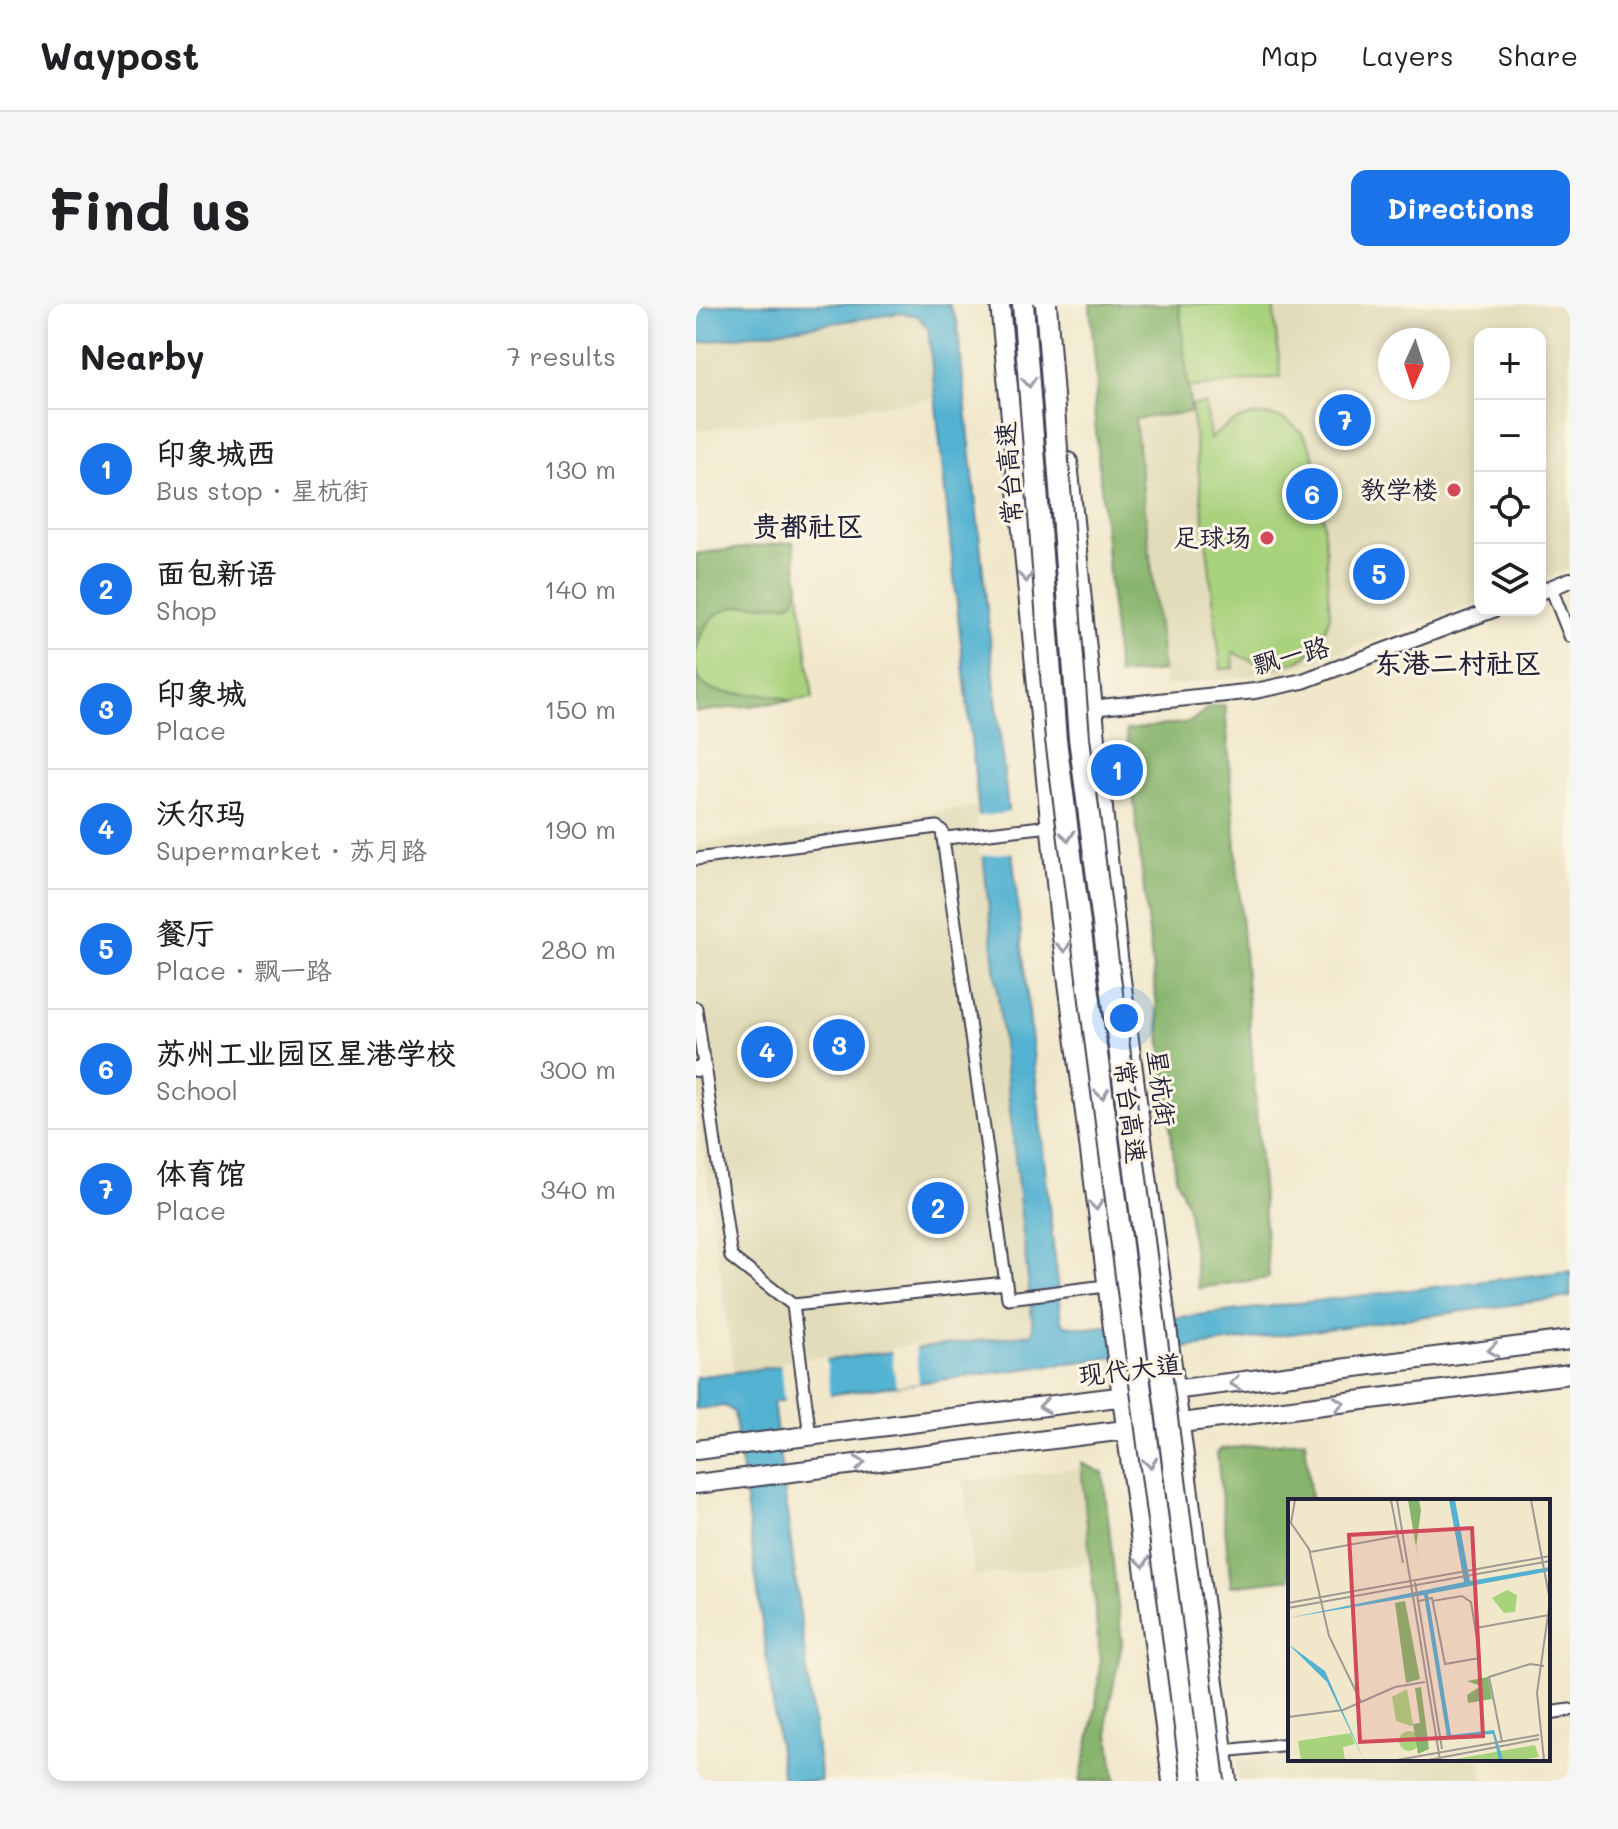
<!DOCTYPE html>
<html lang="en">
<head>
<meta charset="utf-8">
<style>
  :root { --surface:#fff; --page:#f6f6f6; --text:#202124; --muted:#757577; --line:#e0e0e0; --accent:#1a73e8 }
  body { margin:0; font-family:Mali,"LXGW WenKai TC",sans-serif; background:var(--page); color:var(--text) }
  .controls { position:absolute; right:24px; top:24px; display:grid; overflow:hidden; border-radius:16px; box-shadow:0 4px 12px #0003 }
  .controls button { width:72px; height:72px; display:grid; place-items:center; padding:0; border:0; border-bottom:2px solid var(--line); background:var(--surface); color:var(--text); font:40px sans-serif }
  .compass { position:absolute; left:682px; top:24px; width:72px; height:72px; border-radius:50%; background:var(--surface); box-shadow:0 4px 12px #0003; rotate:183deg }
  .you { position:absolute; left:428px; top:714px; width:28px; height:28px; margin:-20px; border:6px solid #fff; border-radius:50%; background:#1a73e8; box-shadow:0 0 0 12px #1a73e833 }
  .badge { display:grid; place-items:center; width:52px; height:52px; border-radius:50%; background:var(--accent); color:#fff; font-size:26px; font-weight:700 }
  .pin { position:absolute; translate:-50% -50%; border:4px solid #fff; box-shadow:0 2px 8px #0006 }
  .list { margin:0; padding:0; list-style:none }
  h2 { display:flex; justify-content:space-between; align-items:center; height:104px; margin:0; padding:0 32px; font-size:34px }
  h2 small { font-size:26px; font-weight:400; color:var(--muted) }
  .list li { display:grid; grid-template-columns:52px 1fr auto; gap:24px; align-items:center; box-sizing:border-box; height:120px; padding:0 32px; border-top:2px solid var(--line) }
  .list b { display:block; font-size:30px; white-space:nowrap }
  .list p { margin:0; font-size:26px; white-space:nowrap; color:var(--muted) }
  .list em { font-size:26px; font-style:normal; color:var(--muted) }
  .icon { flex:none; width:44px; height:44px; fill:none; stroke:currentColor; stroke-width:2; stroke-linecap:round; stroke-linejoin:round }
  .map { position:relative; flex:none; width:874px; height:1477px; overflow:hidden; border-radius:16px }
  header { display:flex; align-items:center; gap:48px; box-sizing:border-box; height:112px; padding:0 40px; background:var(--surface); border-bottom:2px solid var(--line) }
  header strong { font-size:38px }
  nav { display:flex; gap:44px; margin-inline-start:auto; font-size:28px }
  .intro { display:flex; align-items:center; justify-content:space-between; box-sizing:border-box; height:192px; padding:0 48px }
  h1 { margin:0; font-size:56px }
  .button { padding:20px 36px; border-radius:16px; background:var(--accent); color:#fff; font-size:28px; font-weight:700 }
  main { display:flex; gap:48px; padding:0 48px }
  aside { flex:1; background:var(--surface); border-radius:16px; box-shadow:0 4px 12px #0003 }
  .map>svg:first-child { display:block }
</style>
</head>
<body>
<header>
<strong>Waypost</strong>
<nav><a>Map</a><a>Layers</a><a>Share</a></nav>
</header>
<div class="intro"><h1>Find us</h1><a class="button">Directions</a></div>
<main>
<aside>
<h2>Nearby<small>7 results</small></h2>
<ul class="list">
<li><span class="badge">1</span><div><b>印象城西</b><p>Bus stop · 星杭街</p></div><em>130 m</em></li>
<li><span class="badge">2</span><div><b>面包新语</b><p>Shop</p></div><em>140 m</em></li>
<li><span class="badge">3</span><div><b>印象城</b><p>Place</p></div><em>150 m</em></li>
<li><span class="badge">4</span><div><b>沃尔玛</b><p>Supermarket · 苏月路</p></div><em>190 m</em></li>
<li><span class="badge">5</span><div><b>餐厅</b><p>Place · 飘一路</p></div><em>280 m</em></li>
<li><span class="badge">6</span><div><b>苏州工业园区星港学校</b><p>School</p></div><em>300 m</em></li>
<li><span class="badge">7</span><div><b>体育馆</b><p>Place</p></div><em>340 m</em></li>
</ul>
</aside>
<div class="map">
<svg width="874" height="1477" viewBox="0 0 874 1477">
  <rect width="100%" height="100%" fill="#fcf5e5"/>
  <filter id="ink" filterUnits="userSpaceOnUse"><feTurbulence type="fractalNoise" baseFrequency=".0125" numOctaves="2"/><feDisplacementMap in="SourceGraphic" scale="16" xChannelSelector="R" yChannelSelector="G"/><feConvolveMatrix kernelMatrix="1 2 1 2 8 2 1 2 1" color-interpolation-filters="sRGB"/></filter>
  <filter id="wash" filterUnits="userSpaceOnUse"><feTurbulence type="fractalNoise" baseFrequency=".006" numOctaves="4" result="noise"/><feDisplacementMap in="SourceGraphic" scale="32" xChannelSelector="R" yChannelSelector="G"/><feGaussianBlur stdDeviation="1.8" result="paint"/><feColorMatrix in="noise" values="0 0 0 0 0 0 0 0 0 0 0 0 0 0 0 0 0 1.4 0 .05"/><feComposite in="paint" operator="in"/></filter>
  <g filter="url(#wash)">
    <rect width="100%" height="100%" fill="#f1e8cc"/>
    <path fill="#e2dcba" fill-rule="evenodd" d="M483,0H874V265L844,276V30H784V298L586,368L468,382L439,114L495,108ZM694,36H742V84H694Z
      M205,9L228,17L240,94L0,127V39Z
      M283,502L336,1030L38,1068L0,793V541Z
      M385,1164L396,1259L278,1272L267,1177Z
      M594,1449V1455H784L787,1477H543L540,1455Z"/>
    <path fill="#a9d27d" stroke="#667a5c" stroke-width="2" d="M483,0H577L585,73L492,84Z
      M510,100L514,135C530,121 546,110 569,111C588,112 603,122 613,140C627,165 631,275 634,311C621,362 582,374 537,348L538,364L525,365L495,101Z
      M97,238L117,394L0,408V250Z"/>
    <path fill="#86b46c" stroke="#546b54" stroke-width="2" d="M394,0H483L495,108L439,115L467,367L422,371L398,106L401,80Z
      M97,238L103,282L99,296L92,300C48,302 11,293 0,349V250Z
      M0,367C9,404 65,380 94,397L0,408Z
      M529,401L573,974L502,984L492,903L480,873L430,426L494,418L513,403Z
      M609,1136L615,1197H594V1275L535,1282L521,1149L525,1145Z
      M385,1159L407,1169L426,1339L411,1413L419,1477H384L400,1403L404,1357Z"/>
    <path fill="#53b2d1" stroke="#3a6a86" stroke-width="2" d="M33,0H253L261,17L365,1017L369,1021L392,1024L874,967V993L77,1098L125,1477H87L38,1108L29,1102L0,1105V1073L335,1030L337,1025L232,25L222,12L205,9L0,39V4Z"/>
    <path fill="#f1e8cc" d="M316,508L320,548L284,552L280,513Z
      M219,1041L223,1079L200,1082L195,1044Z
      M130,1052L134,1092L88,1098L84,1058Z"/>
  </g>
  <g filter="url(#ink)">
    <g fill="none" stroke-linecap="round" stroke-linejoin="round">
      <defs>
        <path id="minor" d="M855,284L874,332
          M250,534L354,522
          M0,555L241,523L246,527L312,994L410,982
          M0,704L35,953L97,1001L310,979
          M97,1001L114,1132
          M852,1409L874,1406
          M527,1447L594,1440"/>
        <path id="tertiary" d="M844,288L874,276
          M395,404L559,387L607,377L797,306
          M0,765L8,764"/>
        <path id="primary" d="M304,0L363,609L476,1477
          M372,158L422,653L531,1477
          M0,1146L874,1036
          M0,1180L874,1070"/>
      </defs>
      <use href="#minor" stroke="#414051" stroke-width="15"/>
      <use href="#tertiary" stroke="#414051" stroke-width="18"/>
      <use href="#primary" stroke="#414051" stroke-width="22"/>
      <use href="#minor" stroke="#fff" stroke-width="11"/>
      <use href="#tertiary" stroke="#fff" stroke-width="14"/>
      <use href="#primary" stroke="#fff" stroke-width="18"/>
      <defs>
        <path id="motorway-bridge" d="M327,0L360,436L496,1477
          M350,0L383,434L518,1477"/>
      </defs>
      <use href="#motorway-bridge" stroke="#414051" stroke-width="24" stroke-linecap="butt"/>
      <use href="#motorway-bridge" stroke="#fff" stroke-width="20"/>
    </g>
    <defs><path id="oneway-chevron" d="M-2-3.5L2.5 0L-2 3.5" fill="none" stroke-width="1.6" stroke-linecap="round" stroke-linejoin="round" transform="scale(2)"/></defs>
    <g stroke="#9c9ca7">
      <use href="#oneway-chevron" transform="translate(333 78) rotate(86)"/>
      <use href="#oneway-chevron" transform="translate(330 273) rotate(84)"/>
      <use href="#oneway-chevron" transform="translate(372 532) rotate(83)"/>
      <use href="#oneway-chevron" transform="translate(368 643) rotate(83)"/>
      <use href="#oneway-chevron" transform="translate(406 790) rotate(83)"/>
      <use href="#oneway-chevron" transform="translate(400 901) rotate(83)"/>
      <use href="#oneway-chevron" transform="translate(797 1046) rotate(173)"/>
      <use href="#oneway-chevron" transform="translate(539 1079) rotate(173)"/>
      <use href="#oneway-chevron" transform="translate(643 1099) rotate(-7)"/>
      <use href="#oneway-chevron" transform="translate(348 1102) rotate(173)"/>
      <use href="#oneway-chevron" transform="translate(164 1159) rotate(-7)"/>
      <use href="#oneway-chevron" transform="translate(454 1159) rotate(83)"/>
      <use href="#oneway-chevron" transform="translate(447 1258) rotate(82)"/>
    </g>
  </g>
  <g fill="#d1495b" stroke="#fcf5e5" stroke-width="3">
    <circle cx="758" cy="186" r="8"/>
    <circle cx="571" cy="234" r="8"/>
  </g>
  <g text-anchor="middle" stroke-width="6" stroke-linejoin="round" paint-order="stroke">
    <g font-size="26" fill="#22223b" stroke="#fcf5e5">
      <text transform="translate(313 169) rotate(-94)" y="9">常台高速</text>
      <text transform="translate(595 352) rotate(-15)" y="9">飘一路</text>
      <text transform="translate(465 784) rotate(83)" y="9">星杭街</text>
      <text transform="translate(434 808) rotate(83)" y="9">常台高速</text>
      <text transform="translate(434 1066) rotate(-7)" y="9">现代大道</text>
    </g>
    <g font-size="26" fill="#22223b" stroke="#fcf5e5" text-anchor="end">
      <text x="742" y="195">教学楼</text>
      <text x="555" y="243">足球场</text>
    </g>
    <g font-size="28" font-weight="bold" fill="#22223b" stroke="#fcf5e5">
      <text x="112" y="232">贵都社区</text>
      <text x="762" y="369">东港二村社区</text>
    </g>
  </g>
  <g transform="translate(592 1195)">
    <rect width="262" height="262" fill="#f1e8cc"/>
    <path d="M219,91L229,96L227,113L216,114L204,99ZM119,190L125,226L123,227L108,222L104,198ZM111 242a10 10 0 1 1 20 0a10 10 0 1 1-20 0ZM63,234L67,245L55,248L57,261H13L10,242ZM247,246L251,258L233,261H162Z" fill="#a9d27d"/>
    <path d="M120,1H131L133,11L128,49L133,77ZM117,102L132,180L118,184L107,104ZM200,178L204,200L180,204L179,196L193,187L179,182ZM133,188L141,250L130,255L125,225L132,224L127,189Z" fill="#86b46c"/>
    <path d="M161,1H167L182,82L262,68V72L140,95L163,236L206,231L215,261H211L205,235L159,238L136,96L0,119L176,83ZM0,145L37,172L76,261L39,183Z" fill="#53b2d1"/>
    <path fill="none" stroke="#9e9992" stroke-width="2" d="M7,1L3,24L21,50L41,137L73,203M103,1L115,64M109,1L152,261M243,1L262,102L249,194L256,261M22,53L110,37M127,83L154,250M131,102L144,99L157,165L192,159L183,103L174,97L144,102M0,104L262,57M0,109L262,62M188,129L261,116M0,218L55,211L107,188L137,183M214,243L201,178L242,165L256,167M109,261L251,236M140,261L251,240"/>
    <path fill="#d1495b" fill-opacity="0.15" stroke="#d1495b" stroke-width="4" d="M184,29L195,237L72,243L61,36Z"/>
    <rect width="262" height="262" fill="none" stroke="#22223b" stroke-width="4"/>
  </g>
</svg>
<div class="controls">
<button>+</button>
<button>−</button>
<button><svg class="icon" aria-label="locate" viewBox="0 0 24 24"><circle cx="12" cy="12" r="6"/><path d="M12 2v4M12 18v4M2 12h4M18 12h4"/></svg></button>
<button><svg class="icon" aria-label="layers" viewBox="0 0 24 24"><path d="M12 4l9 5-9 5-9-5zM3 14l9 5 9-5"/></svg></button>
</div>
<svg class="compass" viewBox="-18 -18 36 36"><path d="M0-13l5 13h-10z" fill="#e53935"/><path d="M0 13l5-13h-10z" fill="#757577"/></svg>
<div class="you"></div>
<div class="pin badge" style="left:421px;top:466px">1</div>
<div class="pin badge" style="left:242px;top:904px">2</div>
<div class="pin badge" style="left:143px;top:741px">3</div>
<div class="pin badge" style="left:71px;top:748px">4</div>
<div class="pin badge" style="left:683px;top:270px">5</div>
<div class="pin badge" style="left:616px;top:190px">6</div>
<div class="pin badge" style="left:649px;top:116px">7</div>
</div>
</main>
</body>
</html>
